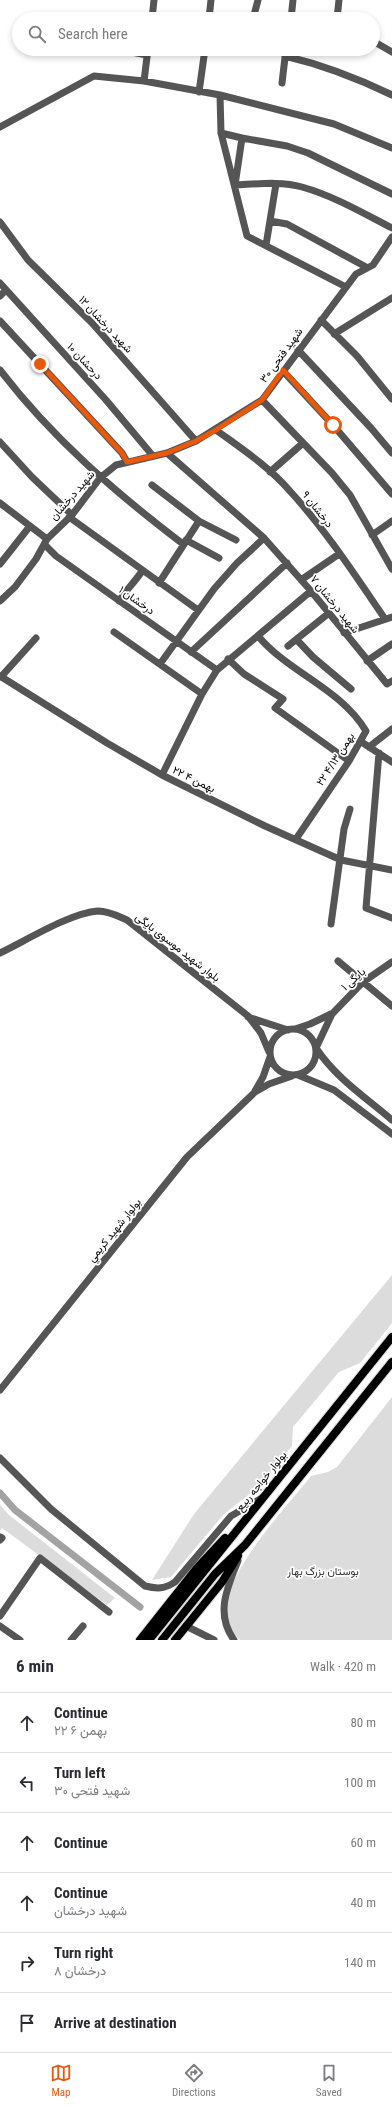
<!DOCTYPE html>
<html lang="en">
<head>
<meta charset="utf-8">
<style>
  :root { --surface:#fff; --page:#f7f7f7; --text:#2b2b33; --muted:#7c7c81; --line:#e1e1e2; --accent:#ea580c }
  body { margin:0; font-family:"Roboto Condensed",Vazirmatn,sans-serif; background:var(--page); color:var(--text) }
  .stop { position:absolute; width:12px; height:12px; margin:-9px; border:3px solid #ea580c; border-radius:50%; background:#fff }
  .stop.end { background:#ea580c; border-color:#fff; box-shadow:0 1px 4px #0008 }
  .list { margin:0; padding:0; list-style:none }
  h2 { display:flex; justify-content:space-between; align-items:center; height:52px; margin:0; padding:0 16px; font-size:17px }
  h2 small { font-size:13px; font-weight:400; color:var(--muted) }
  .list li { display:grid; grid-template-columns:26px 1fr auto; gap:12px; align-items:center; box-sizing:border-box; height:60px; padding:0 16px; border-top:1px solid var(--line) }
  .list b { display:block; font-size:15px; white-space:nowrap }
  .list p { margin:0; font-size:13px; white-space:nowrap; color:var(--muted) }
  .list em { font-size:13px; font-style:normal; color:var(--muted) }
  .icon { flex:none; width:22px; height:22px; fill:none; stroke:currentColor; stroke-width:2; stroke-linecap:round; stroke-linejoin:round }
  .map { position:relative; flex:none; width:392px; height:1640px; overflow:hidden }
  .search { position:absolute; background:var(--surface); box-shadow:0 2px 6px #0003; left:12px; right:12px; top:12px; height:44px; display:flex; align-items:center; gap:10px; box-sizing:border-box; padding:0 14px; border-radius:22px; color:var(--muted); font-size:15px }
  .sheet { height:412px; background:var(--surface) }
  nav { display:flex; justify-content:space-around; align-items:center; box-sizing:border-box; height:56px; border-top:1px solid var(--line); background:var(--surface); font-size:11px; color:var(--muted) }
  nav a { display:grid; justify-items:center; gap:2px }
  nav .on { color:var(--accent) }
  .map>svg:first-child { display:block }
</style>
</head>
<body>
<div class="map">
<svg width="392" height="1640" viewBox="0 0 392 1640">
  <rect width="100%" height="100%" fill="#fff"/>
  <path fill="#dcdcdc" d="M392,1275V1323L360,1363L339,1372L293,1427L292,1446L256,1489L224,1514L171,1577L152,1580L194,1514Z
    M392,1397V1640H240C234,1634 227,1626 226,1617C221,1575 286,1508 311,1476L328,1472L337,1467Z
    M0,1505L9,1515L115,1598L107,1605L2,1528L0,1531Z"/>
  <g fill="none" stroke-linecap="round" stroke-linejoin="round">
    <path stroke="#a3a3a3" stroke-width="7" d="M0,1493L15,1510L140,1607"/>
    <defs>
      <path id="major" d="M140,1640L197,1568L225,1538
        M149,1640L392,1337
        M162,1640L215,1574L245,1545L392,1362
        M175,1640L222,1582L238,1556"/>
    </defs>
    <use href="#major" stroke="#dbdbdb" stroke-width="10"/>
    <path stroke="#555" stroke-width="7" d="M291,16L303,19
      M152,19L154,0
      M209,19L211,0
      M253,19L258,0
      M291,19L293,0
      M337,19L339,0
      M373,41L392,52
      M116,49L147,55
      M285,56C323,65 357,78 392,95
      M144,81L148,49
      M282,83L286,49
      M199,92L205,49
      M220,95L221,133L247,236L346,287
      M0,127L94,76L144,81L220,95L334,124L392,148
      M221,133L242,138L235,185C257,184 281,181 302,187C334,196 363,213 392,228
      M242,138L287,146L308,153L392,194
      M270,221L287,224L366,267
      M0,222L28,260L92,323L196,441
      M266,245L276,184
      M0,283L106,400L153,456
      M0,296L6,290
      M321,320L357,356L392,399
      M0,321L122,453L127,462
      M334,334L392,298
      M298,350L371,428L392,453
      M0,370C52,438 116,493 183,544
      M283,371L333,425L392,494
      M262,400L332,473L350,495L392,569
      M216,430C242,449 268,466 289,490C325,529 355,575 385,619
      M0,442L32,477L72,515
      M167,453L264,538L311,591L387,684L392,681
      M270,472L303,443
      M152,485L199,521L236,540
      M0,503L47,539
      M69,517L198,610
      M372,535L392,521
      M186,540L219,558
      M45,545L56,556L217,670
      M0,564L30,526
      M301,580L339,554
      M159,583L199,521
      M0,601L15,587L36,559L47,539L72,515L100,478L116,465L167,453L196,441L262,400L356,274L373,265L392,237
      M119,601C126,590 135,582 142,571
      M114,632L202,694
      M344,633L392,617
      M258,636C289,673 340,688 366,731L349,761L296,839
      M297,640L313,657L351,689
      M288,646L329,613
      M191,652L287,563
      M228,659L244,674L283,699L275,708L349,761
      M367,661L392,644
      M160,664L214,589L237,563L264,538
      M0,676L107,743L162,775L265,826L341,860L392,870
      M1,677L36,638
      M360,741L392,762
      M369,747L392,729
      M379,753L366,908L392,918
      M162,775L202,694L217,670L311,591
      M331,924L344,829L350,809
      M0,953C27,940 70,913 98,911C109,911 118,916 127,920L248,1016L261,1033L269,1052
      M338,961L392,1006
      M392,962L363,982L332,1014L316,1048C335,1077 365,1097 392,1120
      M248,1017L288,1030
      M270 1052a23 23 0 1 1 46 0a23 23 0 1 1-46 0Z
      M295,1029L310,1024L331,1014
      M298,1075L334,1090L392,1134
      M255,1091L263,1077L270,1057
      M0,1390L187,1157L255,1092L269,1084L292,1076
      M0,1458L51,1509L145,1586C157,1589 165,1589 175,1582L231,1516L262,1498
      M0,1537L2,1538L0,1540
      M0,1616L40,1558L109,1612
      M0,1626L20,1640
      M186,1626L214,1640
      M71,1640L83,1626
      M234,1640C215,1614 227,1588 238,1561"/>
    <use href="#major" stroke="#000" stroke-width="8"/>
  </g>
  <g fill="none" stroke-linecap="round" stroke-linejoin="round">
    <path stroke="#ea580c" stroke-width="5" d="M40,364L122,453L127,462L167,453L196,441L216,430L262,400L283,370L333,425"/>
  </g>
  <g text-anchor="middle" stroke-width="3.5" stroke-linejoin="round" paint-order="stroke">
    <g font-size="11" fill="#000" stroke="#fff">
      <text transform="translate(106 324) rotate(47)" y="4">شهید درخشان ۱۲</text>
      <text transform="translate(281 355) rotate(-54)" y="4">شهید فتحی ۳۰</text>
      <text transform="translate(85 361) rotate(47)" y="4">درحشان ۱۰</text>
      <text transform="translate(72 495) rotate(-49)" y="4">شهید درخشان</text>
      <text transform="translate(318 509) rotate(52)" y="4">درخشان ۹</text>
      <text transform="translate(137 600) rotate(35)" y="4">درخشان ۱</text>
      <text transform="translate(335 604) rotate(51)" y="4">شهید درخشان ۷</text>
      <text transform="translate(335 759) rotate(-57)" y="4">۲۲ بهمن ۴/۱۳</text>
      <text transform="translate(194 779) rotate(26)" y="4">۲۲ بهمن ۴</text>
      <text transform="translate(178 947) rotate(38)" y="4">بلوار شهید موسوی بایگی</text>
      <text transform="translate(353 979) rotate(-42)" y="4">بایگی ۱</text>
      <text transform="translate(114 1230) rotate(-51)" y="4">بولوار شهيد كريمي</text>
      <text transform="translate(261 1481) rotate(-51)" y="4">بولوار خواجه ربیع</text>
    </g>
    <g font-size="11" fill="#333" stroke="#fff">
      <text x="323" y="1575">بوستان بزرگ بهار</text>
    </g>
  </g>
</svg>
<div class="stop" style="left:333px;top:425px"></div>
<div class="stop end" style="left:40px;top:364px"></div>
<div class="search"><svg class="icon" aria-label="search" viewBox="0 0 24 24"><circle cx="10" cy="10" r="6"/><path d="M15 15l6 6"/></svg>Search here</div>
</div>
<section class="sheet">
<h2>6 min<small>Walk · 420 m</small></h2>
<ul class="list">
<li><svg class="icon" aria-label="ahead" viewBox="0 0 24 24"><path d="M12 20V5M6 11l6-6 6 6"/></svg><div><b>Continue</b><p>۲۲ بهمن ۶</p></div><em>80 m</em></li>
<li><svg class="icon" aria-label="left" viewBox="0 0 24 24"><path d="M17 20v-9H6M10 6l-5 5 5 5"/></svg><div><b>Turn left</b><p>شهید فتحی ۳۰</p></div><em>100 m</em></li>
<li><svg class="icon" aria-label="ahead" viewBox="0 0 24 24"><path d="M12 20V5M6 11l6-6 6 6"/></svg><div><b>Continue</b></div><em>60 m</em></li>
<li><svg class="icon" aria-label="ahead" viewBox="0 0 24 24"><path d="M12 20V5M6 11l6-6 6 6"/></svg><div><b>Continue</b><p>شهید درخشان</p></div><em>40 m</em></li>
<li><svg class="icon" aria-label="right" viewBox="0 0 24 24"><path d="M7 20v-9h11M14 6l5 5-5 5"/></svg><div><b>Turn right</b><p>درخشان ۸</p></div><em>140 m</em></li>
<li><svg class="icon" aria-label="arrive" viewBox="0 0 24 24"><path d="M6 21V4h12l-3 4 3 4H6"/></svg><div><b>Arrive at destination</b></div></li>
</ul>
</section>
<nav>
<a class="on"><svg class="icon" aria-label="map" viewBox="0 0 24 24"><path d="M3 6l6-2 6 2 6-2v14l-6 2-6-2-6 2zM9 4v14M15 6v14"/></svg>Map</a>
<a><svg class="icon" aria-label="directions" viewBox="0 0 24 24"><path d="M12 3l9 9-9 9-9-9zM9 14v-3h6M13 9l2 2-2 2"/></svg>Directions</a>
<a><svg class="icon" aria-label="saved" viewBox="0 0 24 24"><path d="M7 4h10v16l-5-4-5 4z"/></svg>Saved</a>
</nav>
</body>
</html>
